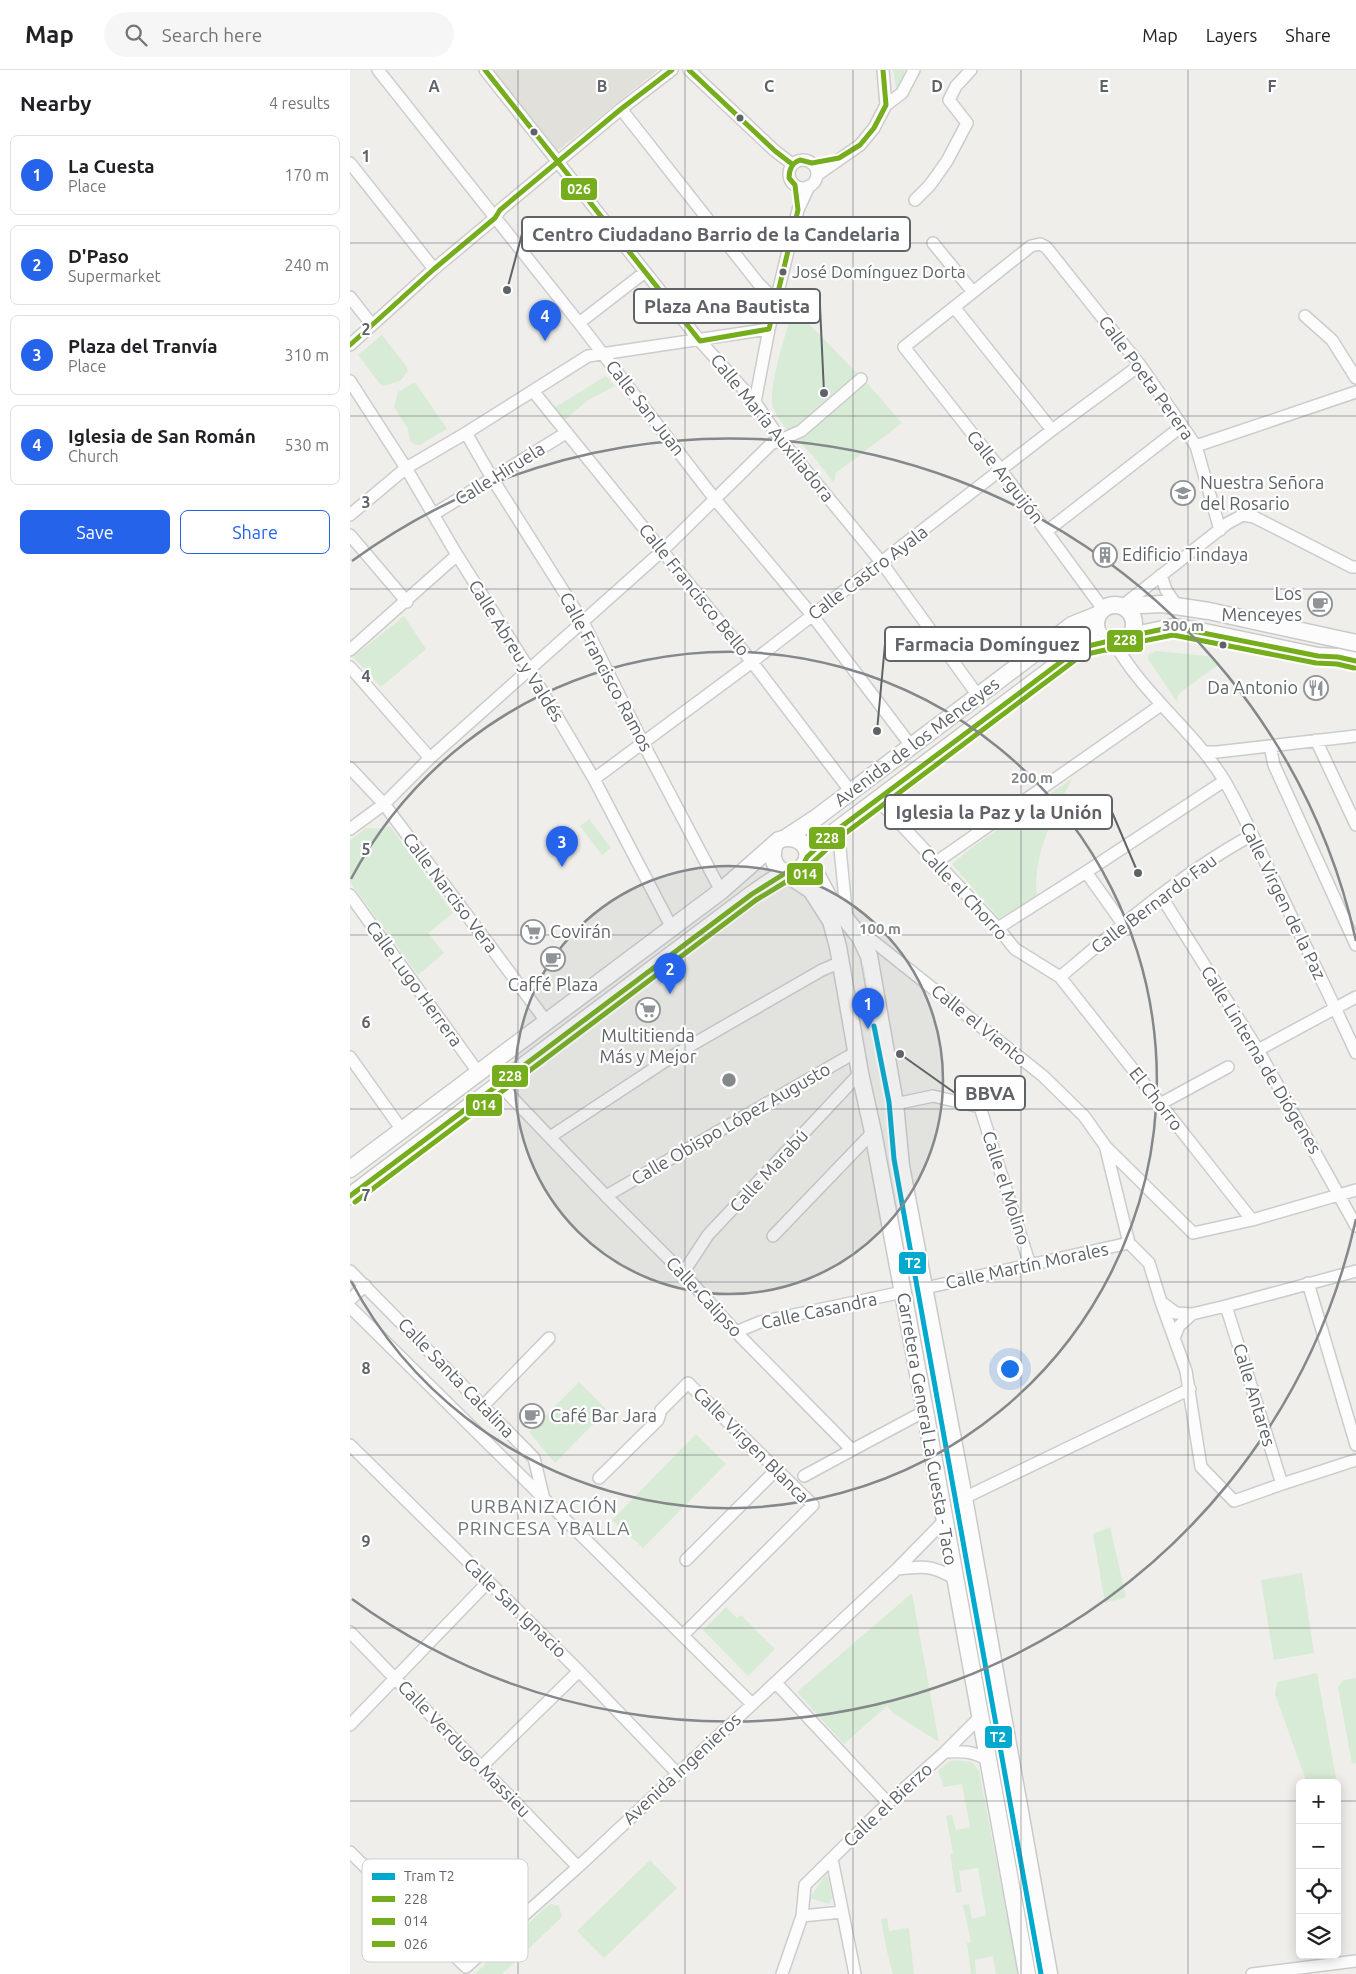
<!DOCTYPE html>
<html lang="en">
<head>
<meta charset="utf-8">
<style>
  :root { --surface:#fff; --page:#f6f6f6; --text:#202124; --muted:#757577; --line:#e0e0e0; --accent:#2563eb }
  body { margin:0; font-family:Ubuntu,sans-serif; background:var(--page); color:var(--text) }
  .controls { position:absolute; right:15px; bottom:15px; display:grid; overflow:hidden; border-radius:8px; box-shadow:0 2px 12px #0003 }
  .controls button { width:45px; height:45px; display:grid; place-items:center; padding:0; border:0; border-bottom:1px solid var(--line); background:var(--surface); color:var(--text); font:25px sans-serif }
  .you { position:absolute; left:659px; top:1298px; width:18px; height:18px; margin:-12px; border:4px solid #fff; border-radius:50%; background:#1a73e8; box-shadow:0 0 0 8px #1a73e833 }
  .badge { display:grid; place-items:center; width:32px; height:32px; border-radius:50%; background:var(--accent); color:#fff; font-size:16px; font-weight:700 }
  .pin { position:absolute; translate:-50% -41px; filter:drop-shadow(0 1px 2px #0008) }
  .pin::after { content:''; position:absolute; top:26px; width:18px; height:15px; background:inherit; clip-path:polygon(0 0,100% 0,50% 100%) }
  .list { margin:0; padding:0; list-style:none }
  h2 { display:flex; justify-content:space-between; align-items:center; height:65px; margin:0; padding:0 20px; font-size:21px }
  h2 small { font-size:16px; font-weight:400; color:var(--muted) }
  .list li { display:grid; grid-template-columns:32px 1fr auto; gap:15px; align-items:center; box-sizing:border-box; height:80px; margin:0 10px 10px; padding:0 10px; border:1px solid var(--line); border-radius:8px }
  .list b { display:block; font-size:19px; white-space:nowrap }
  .list p { margin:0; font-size:16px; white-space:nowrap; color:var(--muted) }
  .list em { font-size:16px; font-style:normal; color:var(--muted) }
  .actions { display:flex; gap:10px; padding:15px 20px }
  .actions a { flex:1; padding:11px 0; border:1px solid var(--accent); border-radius:8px; text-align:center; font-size:18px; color:var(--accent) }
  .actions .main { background:var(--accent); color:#fff }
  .icon { flex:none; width:28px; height:28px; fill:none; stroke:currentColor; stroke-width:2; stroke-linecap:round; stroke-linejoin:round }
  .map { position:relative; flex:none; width:1006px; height:1904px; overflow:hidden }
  header { display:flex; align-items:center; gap:30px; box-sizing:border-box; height:70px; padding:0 25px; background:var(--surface); border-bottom:1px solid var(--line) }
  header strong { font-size:24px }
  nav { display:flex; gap:28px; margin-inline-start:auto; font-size:18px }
  .search { width:350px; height:45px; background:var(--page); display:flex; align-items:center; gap:12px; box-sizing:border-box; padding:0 18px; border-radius:28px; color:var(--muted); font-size:19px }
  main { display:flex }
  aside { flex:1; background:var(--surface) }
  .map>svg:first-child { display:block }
</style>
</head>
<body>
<header>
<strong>Map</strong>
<div class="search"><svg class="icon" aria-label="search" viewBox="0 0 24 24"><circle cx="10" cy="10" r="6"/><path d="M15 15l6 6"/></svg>Search here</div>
<nav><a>Map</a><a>Layers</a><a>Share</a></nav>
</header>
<main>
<aside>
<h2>Nearby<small>4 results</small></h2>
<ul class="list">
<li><span class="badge">1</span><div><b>La Cuesta</b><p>Place</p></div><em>170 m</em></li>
<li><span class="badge">2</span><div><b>D'Paso</b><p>Supermarket</p></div><em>240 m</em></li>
<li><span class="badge">3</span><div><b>Plaza del Tranvía</b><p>Place</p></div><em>310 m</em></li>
<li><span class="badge">4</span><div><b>Iglesia de San Román</b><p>Church</p></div><em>530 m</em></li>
</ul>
<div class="actions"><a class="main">Save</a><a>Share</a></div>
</aside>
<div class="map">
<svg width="1006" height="1904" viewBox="0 0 1006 1904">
  <rect width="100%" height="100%" fill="#efeeea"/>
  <path fill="#e2e0da" d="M142,0H308L205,83Z"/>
  <path fill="#d8ebd6" d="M543,0H555L549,19L546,18Z
    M443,238L517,313L552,353L486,403L484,413C477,404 470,395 463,386C451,372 423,350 422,332C420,311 437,260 443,238Z
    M32,265L56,296L58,301L50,311L34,316L30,314L8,285Z
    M256,306L265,316L238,330L213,352L204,338Z
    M65,312L97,359L69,375H65L60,371L58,359L44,337L48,322Z
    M54,546L76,579L31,617L3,587Z
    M806,581L857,586L871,593L832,621L828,625L827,632L798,589L799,584Z
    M723,708C706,737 681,791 687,825L675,834L649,848L602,794L624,776Z
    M239,749L261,778L252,785L230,756Z
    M40,756L103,843L78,863L94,883L68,905L0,812V770L17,758L34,759Z
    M229,1312L257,1340L205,1393L179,1362Z
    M346,1364L376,1394L293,1478L262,1450Z
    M760,1457L776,1527L755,1533L743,1464Z
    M952,1503L964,1583L924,1590L911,1510Z
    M562,1523L589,1672L543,1643L537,1636L494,1674L447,1622Z
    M376,1537L387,1548L391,1545L425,1579L398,1606L353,1560Z
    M967,1603L987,1713H957L925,1624L927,1612Z
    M1006,1608V1693L1002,1694L988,1617L994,1610Z
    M604,1690L622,1692L629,1701L668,1904H646L643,1886L625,1890L626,1904H621L617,1873L621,1872L613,1835L619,1834L622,1849L636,1845L628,1798L609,1801L612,1822L606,1823L600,1784L603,1783L596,1746L602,1745L606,1760L620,1757L612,1714L594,1717L588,1701L598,1692Z
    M300,1790L327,1818L254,1888L227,1861Z
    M475,1805L478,1807L482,1828L479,1834L460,1828Z
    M201,1834L209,1836L212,1847L152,1904H125L196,1837Z
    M537,1848L539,1861L559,1858L564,1904H543L536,1877L531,1849Z"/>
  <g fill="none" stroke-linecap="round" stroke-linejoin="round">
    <defs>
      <path id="street" d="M28,0L229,253L364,428L462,545L562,677
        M135,0L350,271L405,332L430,369L532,493L629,627
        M339,0L425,81L442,94
        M536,35L552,23L564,0
        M271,39L408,213L426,231
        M439 104a14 14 0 1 1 28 0a14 14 0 1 1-28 0Z
        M0,93L84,199
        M467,105L510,75L524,58L536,35L533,0
        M565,130L580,115L597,91L617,53L599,30L606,16L621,0
        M583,173L623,222
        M0,227L22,255
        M604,237L702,360
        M955,246L982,270L1006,308
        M229,253L295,202
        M0,275L84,199L145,148L150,140L271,39L322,0
        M0,311L56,398L107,485L179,599L244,709L322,858
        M183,321L402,592L501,722
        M405,332L419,259L448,140L459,116
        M116,363L142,408L233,552L293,673L371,821
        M846,376L1006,322
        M84,444L216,363
        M0,445L56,398L116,363L238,286L419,259
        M697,461L832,356
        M0,465L57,532
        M811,505L816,520L827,536
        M772,536L878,453L893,445L904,447L1002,497H1006
        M753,539L651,400L554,277L681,176L690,174L696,177L790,295L846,376L870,460
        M765,574C794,625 843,660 874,710C893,742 908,778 925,812C952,869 980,926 1006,983
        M0,580L107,485
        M0,597L80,688
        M966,670L1006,755
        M920,676L924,695L1006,875
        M854,682H867L1006,666
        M0,698L34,734L196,951
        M244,709L402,592L702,360L790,295
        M527,729L648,858L665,879L710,907L902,1150
        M488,758L497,850
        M0,759L34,734L80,688L312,481L421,374L451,361L511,309
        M585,793L811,635
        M736,802L773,854
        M0,825L128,1002
        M811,826L908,980L1006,1156
        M648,858L736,802L874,711
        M510,867L523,871L693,1006L734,1046L756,1077L843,1163L902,1150L1006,1120
        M710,907C771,856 832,803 902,765
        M908,980L1006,927
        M0,987L52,1060
        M149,1014L256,1126L333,1203L386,1262L502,1380L575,1341
        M545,1034L583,1026L630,1037L680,1195
        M810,1034L878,997
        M200,1067L326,984L472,900L491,892
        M756,1079L779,1173L799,1193L811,1232L836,1301L851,1397L884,1431L932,1414L1006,1390
        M256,1126L506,982
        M423,1166L523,1062
        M0,1201L184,1388L193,1425
        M333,1203L358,1165L510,1003
        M958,1213L1006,1375
        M575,1218L779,1173
        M0,1230L15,1215
        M811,1232L826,1243L842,1244L876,1236L1006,1201
        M876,1236L932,1414
        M0,1237L402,1634
        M386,1262L410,1252L553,1222
        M824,1268L829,1256L842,1244
        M133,1336L199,1268
        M0,1375L229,1601L327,1703
        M454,1406L502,1380
        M249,1408L308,1350L311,1340L338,1313L463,1435L333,1565
        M614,1428L840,1319
        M336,1490L427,1399
        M547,1499C573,1496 581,1495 604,1508
        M0,1562L228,1797
        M426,1613L538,1733
        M0,1655L138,1512
        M595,1682C613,1681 623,1681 638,1690
        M131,1697L229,1601
        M0,1782L116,1897L228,1797L547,1499L594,1451
        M482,1789L505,1904
        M452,1846L492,1842
        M432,1904L452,1846L455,1815L538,1733L595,1682L630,1647
        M902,1904L1006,1891"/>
      <path id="secondary" d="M746 554a19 19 0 1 1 38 0a19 19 0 1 1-38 0Z
        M772,536L812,534L859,541L1006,573
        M780,566L823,557L845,560L968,586L988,587L1006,591
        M437,767L466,748L722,555L747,545
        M424,777C422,785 422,790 428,798L461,820L481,851L488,877L510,1003L523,1062L575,1341L677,1904
        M457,787L479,828L510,867L519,886L545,1034L551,1096L614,1428L699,1904
        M457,787L484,762L724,582L734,577L755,572
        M0,1099L371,821L429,770C452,761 467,785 450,799C445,802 440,801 435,803C424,808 412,817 402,824L0,1126"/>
    </defs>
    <use href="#street" stroke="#cbcccc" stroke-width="14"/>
    <use href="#secondary" stroke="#cacacb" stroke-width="19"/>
    <use href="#street" stroke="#fdfcfc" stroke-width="11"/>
    <use href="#secondary" stroke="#fdfcfc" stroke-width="16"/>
    <path stroke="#e4e4e4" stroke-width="1" d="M513,896L524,956"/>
    <defs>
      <path id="bus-1" d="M0,1126L402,824L437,802H444L452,797L457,787L484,762L724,582L734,577L755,572L765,574L773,572L780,566L823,557L968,586L988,587L1006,591"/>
      <path id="bus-2" d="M5,1132L406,830L439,810L447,809L457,803L463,792L489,768L728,588L737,584L755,580L767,581L776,579L783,573L823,565L966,593L987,594L1004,598"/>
      <path id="bus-3" d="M135,0L350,271L419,259L448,140L445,115L439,108C439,99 442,93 450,90L462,93
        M339,0L425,81L442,94
        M462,93L489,88L510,75L524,58L536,35L533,0
        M0,275L84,199L145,148L150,140L271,39L322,0"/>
    </defs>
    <use href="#bus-1" stroke="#fff" stroke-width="9"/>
    <use href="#bus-2" stroke="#fff" stroke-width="9"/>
    <use href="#bus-3" stroke="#fff" stroke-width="9"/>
    <use href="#bus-1" stroke="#75ad1c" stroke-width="5"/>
    <use href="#bus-2" stroke="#75ad1c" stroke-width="5"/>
    <use href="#bus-3" stroke="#75ad1c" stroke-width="5"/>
    <defs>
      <path id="tram-1" d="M524,956L539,1032L544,1089L691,1904"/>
    </defs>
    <use href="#tram-1" stroke="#fff" stroke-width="9"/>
    <use href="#tram-1" stroke="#00a9ce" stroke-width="5"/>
  </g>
  <path fill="none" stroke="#5f6368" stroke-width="1" stroke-opacity="0.55" d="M168,0V1904M335,0V1904M503,0V1904M671,0V1904M838,0V1904M0,173H1006M0,346H1006M0,519H1006M0,692H1006M0,865H1006M0,1039H1006M0,1212H1006M0,1385H1006M0,1558H1006M0,1731H950M987,1731H1006"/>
  <circle cx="379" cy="1010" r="214" fill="#84888a" fill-opacity=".12"/>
  <g fill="none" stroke="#84888a" stroke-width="2.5">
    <circle cx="379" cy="1010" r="214"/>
    <path d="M1 809A428 428 0 1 1 1 1211"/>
    <path d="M1006 1149A642 642 0 0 1 2 1529M2 491A642 642 0 0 1 1006 871"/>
  </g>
  <defs>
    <symbol id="school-ring" viewBox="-11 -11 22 22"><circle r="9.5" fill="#fff" stroke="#919496" stroke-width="1.5"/><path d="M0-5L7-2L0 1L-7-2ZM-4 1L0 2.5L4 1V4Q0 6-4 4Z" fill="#919496"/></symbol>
    <symbol id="building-ring" viewBox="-11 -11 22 22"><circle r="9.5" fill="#fff" stroke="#919496" stroke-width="1.5"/><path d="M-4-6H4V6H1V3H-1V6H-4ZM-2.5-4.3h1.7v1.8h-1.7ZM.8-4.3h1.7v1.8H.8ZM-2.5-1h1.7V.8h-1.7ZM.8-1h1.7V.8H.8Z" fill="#919496"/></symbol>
    <symbol id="cafe-ring" viewBox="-11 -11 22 22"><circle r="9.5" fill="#fff" stroke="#919496" stroke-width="1.5"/><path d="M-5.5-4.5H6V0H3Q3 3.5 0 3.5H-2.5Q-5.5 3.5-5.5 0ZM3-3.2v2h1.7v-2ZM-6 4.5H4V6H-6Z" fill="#919496"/></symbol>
    <symbol id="restaurant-ring" viewBox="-11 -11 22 22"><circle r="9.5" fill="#fff" stroke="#919496" stroke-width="1.5"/><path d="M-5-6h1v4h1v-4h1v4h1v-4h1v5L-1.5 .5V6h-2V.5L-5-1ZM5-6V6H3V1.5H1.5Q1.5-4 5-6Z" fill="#919496"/></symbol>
    <symbol id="supermarket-ring" viewBox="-11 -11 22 22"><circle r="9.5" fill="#fff" stroke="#919496" stroke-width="1.5"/><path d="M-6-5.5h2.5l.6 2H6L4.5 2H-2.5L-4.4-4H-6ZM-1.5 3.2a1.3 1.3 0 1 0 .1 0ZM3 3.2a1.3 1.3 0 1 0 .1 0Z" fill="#919496"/></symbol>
  </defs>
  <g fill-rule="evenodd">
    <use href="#school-ring" x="819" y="409" width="28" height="28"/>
    <use href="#building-ring" x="741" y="471" width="28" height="28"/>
    <use href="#cafe-ring" x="956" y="520" width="28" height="28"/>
    <use href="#restaurant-ring" x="952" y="604" width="28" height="28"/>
    <use href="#supermarket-ring" x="169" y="848" width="28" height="28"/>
    <use href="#cafe-ring" x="189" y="875" width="28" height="28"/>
    <use href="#supermarket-ring" x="284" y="926" width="28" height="28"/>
    <use href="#cafe-ring" x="168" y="1332" width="28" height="28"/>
  </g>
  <g fill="#5f6368" stroke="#fff" stroke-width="2">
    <circle cx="390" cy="48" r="4.5"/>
    <circle cx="184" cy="62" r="4.5"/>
    <circle cx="433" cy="202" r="4.5"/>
    <circle cx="873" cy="575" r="4.5"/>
  </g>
  <g text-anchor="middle" stroke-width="4.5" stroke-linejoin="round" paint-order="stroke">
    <g font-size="17" fill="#5f6368" stroke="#fff" text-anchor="start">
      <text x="442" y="208">José Domínguez Dorta</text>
    </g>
    <g font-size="18" fill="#5f6368" stroke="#fff">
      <text transform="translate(796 308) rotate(54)" y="6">Calle Poeta Perera</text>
      <text transform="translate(295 338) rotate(52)" y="6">Calle San Juan</text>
      <text transform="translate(422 358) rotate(51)" y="6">Calle María Auxiliadora</text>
      <text transform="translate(150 404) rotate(-32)" y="6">Calle Hiruela</text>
      <text transform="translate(655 407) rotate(52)" y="6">Calle Arguijón</text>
      <text transform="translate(518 503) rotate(-37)" y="6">Calle Castro Ayala</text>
      <text transform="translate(344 520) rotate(51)" y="6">Calle Francisco Bello</text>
      <text transform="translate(166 581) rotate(58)" y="6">Calle Abreu y Valdés</text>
      <text transform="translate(256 602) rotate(62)" y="6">Calle Francisco Ramos</text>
      <text transform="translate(567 672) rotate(-37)" y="6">Avenida de los Menceyes</text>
      <text transform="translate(100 823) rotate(53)" y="6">Calle Narciso Vera</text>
      <text transform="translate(614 824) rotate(47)" y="6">Calle el Chorro</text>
      <text transform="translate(933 831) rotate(64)" y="6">Calle Virgen de la Paz</text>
      <text transform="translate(804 834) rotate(-37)" y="6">Calle Bernardo Fau</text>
      <text transform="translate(64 914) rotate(54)" y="6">Calle Lugo Herrera</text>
      <text transform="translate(629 955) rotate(39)" y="6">Calle el Viento</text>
      <text transform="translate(911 990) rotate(59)" y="6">Calle Linterna de Diógenes</text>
      <text transform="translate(806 1029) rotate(52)" y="6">El Chorro</text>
      <text transform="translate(381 1054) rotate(-30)" y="6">Calle Obispo López Augusto</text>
      <text transform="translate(419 1101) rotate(-47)" y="6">Calle Marabú</text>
      <text transform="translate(656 1118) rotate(72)" y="6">Calle el Molino</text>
      <text transform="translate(677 1196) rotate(-12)" y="6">Calle Martín Morales</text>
      <text transform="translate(354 1227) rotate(47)" y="6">Calle Calipso</text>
      <text transform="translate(469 1241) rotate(-12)" y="6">Calle Casandra</text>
      <text transform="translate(106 1308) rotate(46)" y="6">Calle Santa Catalina</text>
      <text transform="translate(904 1325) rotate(73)" y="6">Calle Antares</text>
      <text transform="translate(577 1359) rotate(80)" y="6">Carretera General La Cuesta - Taco</text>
      <text transform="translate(401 1375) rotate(45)" y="6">Calle Virgen Blanca</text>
      <text transform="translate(165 1538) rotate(44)" y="6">Calle San Ignacio</text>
      <text transform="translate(114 1679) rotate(46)" y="6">Calle Verdugo Massieu</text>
      <text transform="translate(332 1699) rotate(-43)" y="6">Avenida Ingenieros</text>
      <text transform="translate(538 1735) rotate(-43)" y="6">Calle el Bierzo</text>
    </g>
    <g font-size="18" fill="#5f6368" stroke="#fff" text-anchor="start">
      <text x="850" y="419">Nuestra Señora<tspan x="850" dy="21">del Rosario</tspan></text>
      <text x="772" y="491">Edificio Tindaya</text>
      <text x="952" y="530" text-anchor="end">Los<tspan x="952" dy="21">Menceyes</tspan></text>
      <text x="948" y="624" text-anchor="end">Da Antonio</text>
      <text x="200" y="868">Covirán</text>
      <text x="203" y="921" text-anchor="middle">Caffé Plaza</text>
      <text x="298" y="972" text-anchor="middle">Multitienda<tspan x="298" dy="21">Más y Mejor</tspan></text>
      <text x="200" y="1352">Café Bar Jara</text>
    </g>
    <g font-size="19" letter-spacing="1" fill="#70757a" stroke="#fff">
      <text x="194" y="1443">URBANIZACIÓN<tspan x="194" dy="22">PRINCESA YBALLA</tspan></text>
    </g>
  </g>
  <rect x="12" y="1789" width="166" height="103" rx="8" fill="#fff" stroke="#cfd0d2" stroke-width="1"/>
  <rect x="22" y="1803" width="23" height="7" fill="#00a9ce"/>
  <rect x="22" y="1826" width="23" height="6" fill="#75ad1c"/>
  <rect x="22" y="1848" width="23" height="7" fill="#75ad1c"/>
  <rect x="22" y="1871" width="23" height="6" fill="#75ad1c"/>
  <g font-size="14" fill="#5f6368">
    <text x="54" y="1811">Tram T2</text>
    <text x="54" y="1834">228</text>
    <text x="54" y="1856">014</text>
    <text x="54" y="1879">026</text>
  </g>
  <g font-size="16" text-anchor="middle" font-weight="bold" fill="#5f6368" stroke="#fff" stroke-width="4.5" stroke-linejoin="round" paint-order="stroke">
    <text x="84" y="22">A</text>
    <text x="252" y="22">B</text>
    <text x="419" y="22">C</text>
    <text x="587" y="22">D</text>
    <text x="754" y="22">E</text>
    <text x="922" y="22">F</text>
    <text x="16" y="92">1</text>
    <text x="16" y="265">2</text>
    <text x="16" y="438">3</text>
    <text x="16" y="612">4</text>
    <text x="16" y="785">5</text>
    <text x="16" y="958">6</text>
    <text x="16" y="1131">7</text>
    <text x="16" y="1304">8</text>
    <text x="16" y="1477">9</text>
  </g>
  <circle cx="379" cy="1010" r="8" fill="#84888a" stroke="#fff" stroke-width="2.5"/>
  <g font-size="15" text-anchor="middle" font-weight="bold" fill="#84888a" stroke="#fff" stroke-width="4.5" stroke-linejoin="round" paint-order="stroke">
    <text x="833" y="561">300 m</text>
    <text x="682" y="713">200 m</text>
    <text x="530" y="864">100 m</text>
  </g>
  <path fill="none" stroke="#5f6368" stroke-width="2" d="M157 220L172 164M474 323L470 236M527 661L535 574M788 803L762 742M550 984L605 1023"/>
  <g fill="#5f6368" stroke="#fff" stroke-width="2">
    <circle cx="157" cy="220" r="5"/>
    <circle cx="474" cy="323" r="5"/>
    <circle cx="527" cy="661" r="5"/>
    <circle cx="788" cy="803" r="5"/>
    <circle cx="550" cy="984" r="5"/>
  </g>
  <g fill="#fff" stroke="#5f6368" stroke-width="2">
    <rect x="172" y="147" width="388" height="34" rx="5"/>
    <rect x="284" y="219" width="186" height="34" rx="5"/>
    <rect x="535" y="557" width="205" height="34" rx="5"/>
    <rect x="535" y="725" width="227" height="34" rx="5"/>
    <rect x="605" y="1006" width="70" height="34" rx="5"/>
  </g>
  <g font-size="19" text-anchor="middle" font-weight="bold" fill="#5f6368">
    <text x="366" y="171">Centro Ciudadano Barrio de la Candelaria</text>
    <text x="377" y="243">Plaza Ana Bautista</text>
    <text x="637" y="581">Farmacia Domínguez</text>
    <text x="649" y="749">Iglesia la Paz y la Unión</text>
    <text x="640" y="1030">BBVA</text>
  </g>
  <g stroke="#fff" stroke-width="2">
    <rect x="210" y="107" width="38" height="24" rx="5" fill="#75ad1c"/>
    <rect x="756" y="559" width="38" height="24" rx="5" fill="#75ad1c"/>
    <rect x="458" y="756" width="38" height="24" rx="5" fill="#75ad1c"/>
    <rect x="436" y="792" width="38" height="24" rx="5" fill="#75ad1c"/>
    <rect x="141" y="994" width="38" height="24" rx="5" fill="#75ad1c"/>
    <rect x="115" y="1023" width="38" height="24" rx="5" fill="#75ad1c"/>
    <rect x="548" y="1181" width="29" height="24" rx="5" fill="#00a9ce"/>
    <rect x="634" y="1655" width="29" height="24" rx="5" fill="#00a9ce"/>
  </g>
  <g font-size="14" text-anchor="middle" font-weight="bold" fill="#fff">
    <text x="229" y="124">026</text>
    <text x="775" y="575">228</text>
    <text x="477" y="773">228</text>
    <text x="455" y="809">014</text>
    <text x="160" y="1011">228</text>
    <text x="134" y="1040">014</text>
    <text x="563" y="1198">T2</text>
    <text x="648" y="1672">T2</text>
  </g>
</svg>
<div class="controls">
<button>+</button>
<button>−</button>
<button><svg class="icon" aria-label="locate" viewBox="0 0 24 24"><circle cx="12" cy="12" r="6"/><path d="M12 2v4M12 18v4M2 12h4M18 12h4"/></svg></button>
<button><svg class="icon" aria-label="layers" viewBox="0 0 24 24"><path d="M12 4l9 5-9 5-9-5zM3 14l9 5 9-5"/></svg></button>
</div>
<div class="you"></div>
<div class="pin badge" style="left:518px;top:959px">1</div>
<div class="pin badge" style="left:320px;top:924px">2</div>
<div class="pin badge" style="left:212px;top:797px">3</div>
<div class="pin badge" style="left:195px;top:271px">4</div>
</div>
</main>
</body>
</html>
